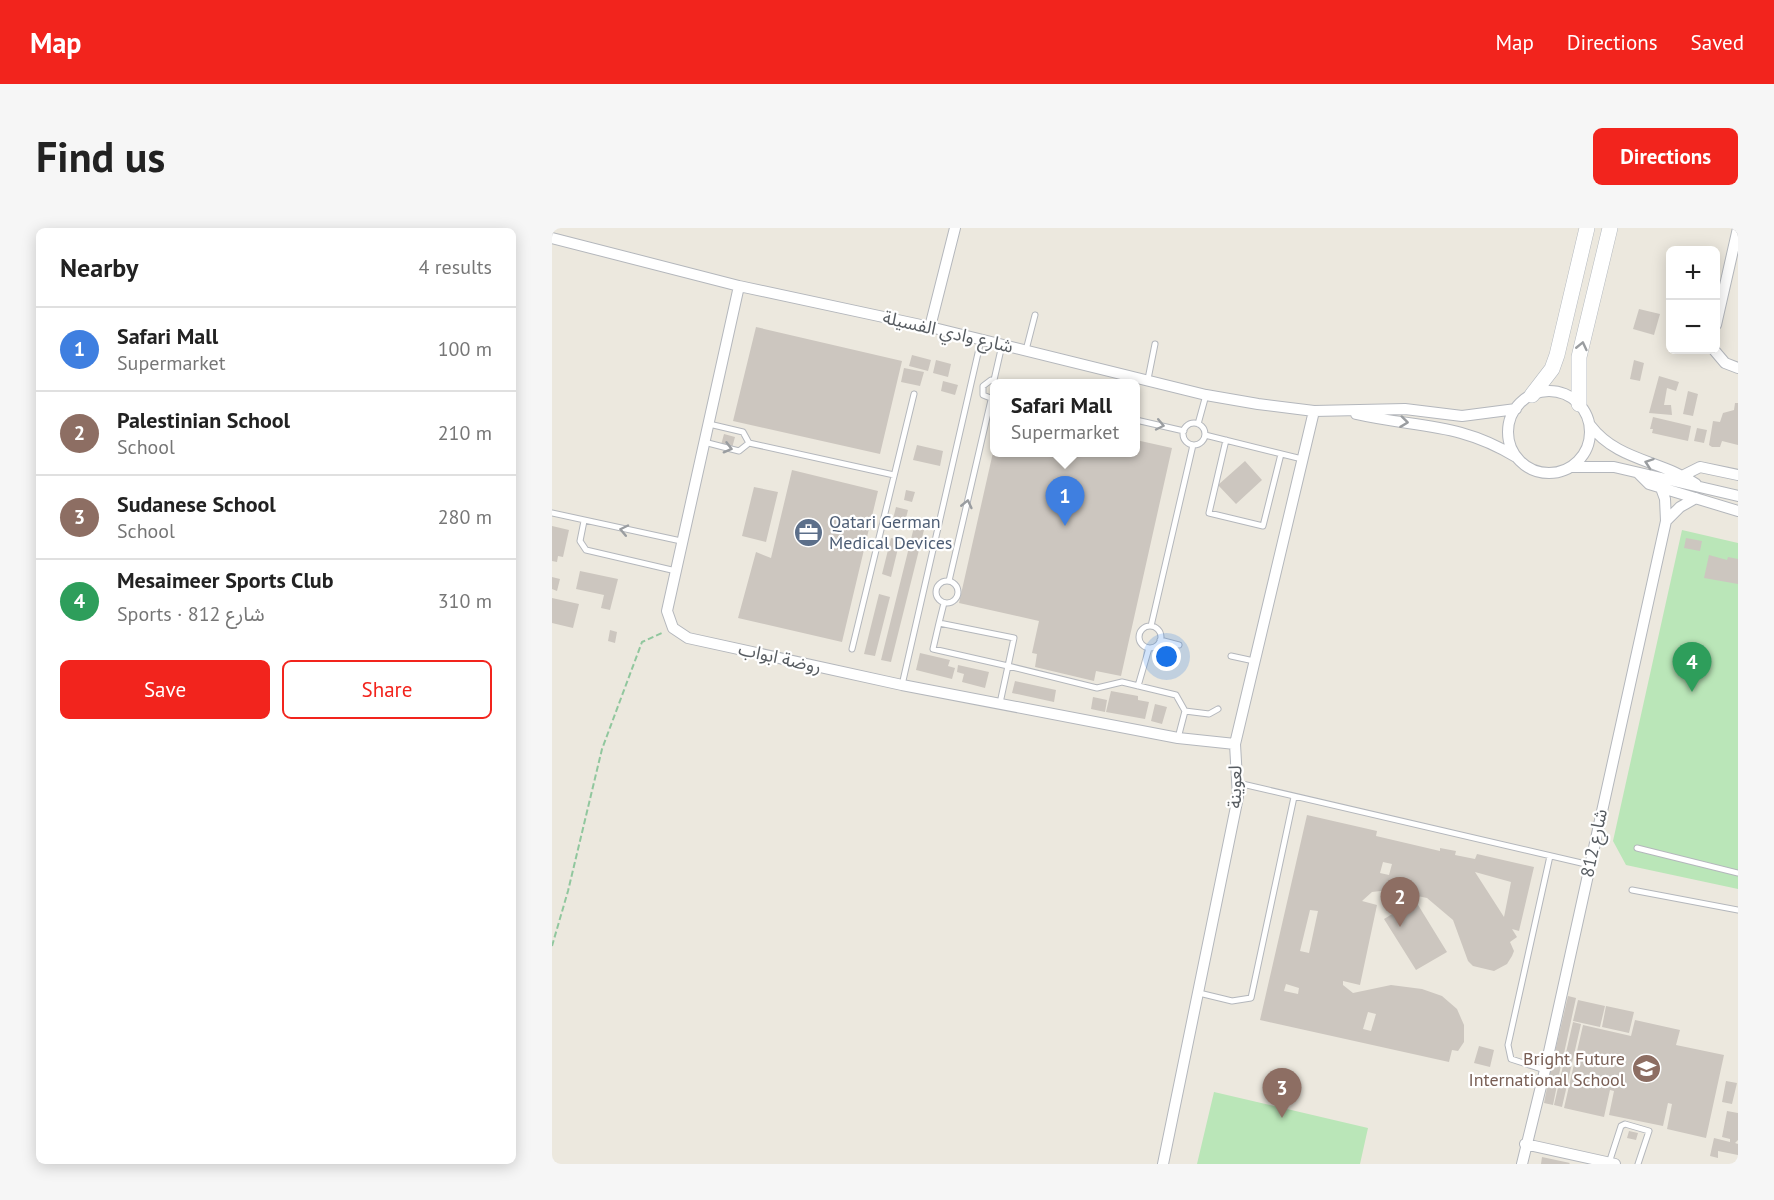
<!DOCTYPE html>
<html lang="en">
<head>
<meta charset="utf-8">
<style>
  :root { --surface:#fff; --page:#f6f6f6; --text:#222; --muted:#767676; --line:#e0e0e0; --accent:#f2241d }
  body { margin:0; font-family:"PT Sans","Noto Sans Arabic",sans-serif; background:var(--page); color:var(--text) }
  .controls { position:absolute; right:18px; top:18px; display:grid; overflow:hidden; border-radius:9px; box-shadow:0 3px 15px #0003 }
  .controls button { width:54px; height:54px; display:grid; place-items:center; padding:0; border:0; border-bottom:2px solid var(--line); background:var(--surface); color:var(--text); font:30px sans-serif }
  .you { position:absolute; left:615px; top:429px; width:21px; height:21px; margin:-15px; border:4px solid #fff; border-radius:50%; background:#1a73e8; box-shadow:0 0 0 9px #1a73e833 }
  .badge { display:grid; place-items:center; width:39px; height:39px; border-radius:50%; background:var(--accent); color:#fff; font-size:20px; font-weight:700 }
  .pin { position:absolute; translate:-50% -50px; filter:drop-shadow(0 2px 3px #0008) }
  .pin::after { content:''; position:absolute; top:32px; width:21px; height:18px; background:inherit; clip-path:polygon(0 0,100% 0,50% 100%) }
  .popup { position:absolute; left:438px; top:151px; width:150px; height:78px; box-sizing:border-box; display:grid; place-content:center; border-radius:9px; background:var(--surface); filter:drop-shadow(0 2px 4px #0005); font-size:20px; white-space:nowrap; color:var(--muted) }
  .popup b { font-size:22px; color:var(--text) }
  .popup::after { content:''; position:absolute; left:50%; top:100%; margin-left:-12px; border:12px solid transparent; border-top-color:var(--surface) }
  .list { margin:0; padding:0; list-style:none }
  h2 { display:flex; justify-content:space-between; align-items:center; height:78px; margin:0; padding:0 24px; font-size:26px }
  h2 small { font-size:20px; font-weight:400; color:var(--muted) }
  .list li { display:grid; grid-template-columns:39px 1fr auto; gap:18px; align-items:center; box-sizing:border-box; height:84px; padding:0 24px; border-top:2px solid var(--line) }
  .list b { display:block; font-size:22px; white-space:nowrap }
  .list p { margin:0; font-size:20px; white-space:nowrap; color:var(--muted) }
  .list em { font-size:20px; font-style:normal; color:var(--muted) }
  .actions { display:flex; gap:12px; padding:18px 24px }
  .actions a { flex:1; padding:14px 0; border:2px solid var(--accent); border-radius:9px; text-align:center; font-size:21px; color:var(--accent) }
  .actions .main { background:var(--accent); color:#fff }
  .map { position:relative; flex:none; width:1186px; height:936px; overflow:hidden; border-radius:9px }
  header { display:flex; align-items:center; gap:36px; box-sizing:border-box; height:84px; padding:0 30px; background:var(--accent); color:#fff }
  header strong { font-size:28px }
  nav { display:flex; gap:33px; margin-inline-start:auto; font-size:21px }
  .intro { display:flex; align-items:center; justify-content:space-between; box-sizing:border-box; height:144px; padding:0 36px }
  h1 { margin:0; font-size:42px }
  .button { padding:15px 27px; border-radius:9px; background:var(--accent); color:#fff; font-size:21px; font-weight:700 }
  main { display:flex; gap:36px; padding:0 36px }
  aside { flex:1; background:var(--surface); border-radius:9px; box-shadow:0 3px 15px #0003 }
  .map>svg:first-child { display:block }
</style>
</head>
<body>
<header>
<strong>Map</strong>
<nav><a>Map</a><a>Directions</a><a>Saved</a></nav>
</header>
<div class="intro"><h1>Find us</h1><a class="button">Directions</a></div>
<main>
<aside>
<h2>Nearby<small>4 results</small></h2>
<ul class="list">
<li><span class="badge" style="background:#3f7fe0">1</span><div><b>Safari Mall</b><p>Supermarket</p></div><em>100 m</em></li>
<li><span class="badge" style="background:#8d6e63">2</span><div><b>Palestinian School</b><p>School</p></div><em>210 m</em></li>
<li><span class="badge" style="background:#8d6e63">3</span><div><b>Sudanese School</b><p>School</p></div><em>280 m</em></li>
<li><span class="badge" style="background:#2e9e5b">4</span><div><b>Mesaimeer Sports Club</b><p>Sports · شارع 812</p></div><em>310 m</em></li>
</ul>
<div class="actions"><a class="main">Save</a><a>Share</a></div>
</aside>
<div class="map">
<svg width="1186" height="936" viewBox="0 0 1186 936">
  <rect width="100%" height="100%" fill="#ece8de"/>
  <path fill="#bae6b8" d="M1130,302L1186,315V661L1074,637L1061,613Z
    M662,864L816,900L808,936H645Z"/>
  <path fill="#ccc6bf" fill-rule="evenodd" d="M1087,81L1108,86L1102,107L1081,101Z
    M204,99L350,133L328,226L181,193Z
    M360,127L379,132L376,143L357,138Z
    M384,132L399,136L396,149L381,145Z
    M1082,132L1092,135L1088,153L1078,151Z
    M352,140L372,144L368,158L349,154Z
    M1107,148L1127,154L1124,163L1115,160L1112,177H1119L1120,187L1097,185Z
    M391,153L406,157L403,167L389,163Z
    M1136,163L1146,166L1141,188L1131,186Z
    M1183,175H1186V217L1170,213L1168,219H1160L1157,217L1161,193L1168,194L1171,185L1182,182Z
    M1101,189L1139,198L1136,213L1100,205L1101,201H1098Z
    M1145,200L1155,202L1152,215L1142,213Z
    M172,206L183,209L180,220L169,217Z
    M584,212L620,220L569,448L544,443L542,453L483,439L485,426L480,425L487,393L407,375L442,220V224H584Z
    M365,217L391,223L388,238L361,232Z
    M693,233L710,252L684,276L666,257Z
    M240,242L326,263L290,414L186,390L204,324L219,330Z
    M202,259L226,264L214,314L190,308Z
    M354,262L363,264L360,274L352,272Z
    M344,279L356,282L351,302L339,299Z
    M364,291L374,294L339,434L329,432Z
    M0,298L17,302L11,329L6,328L5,334L0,333Z
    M339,310L348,312L339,349L330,346Z
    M1134,310L1150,313L1148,323L1132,320Z
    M1157,327L1175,332L1176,329L1186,331V356L1152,350Z
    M28,343L66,351L58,382L49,380L52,367L24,361Z
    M0,349L8,351L5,363L0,361Z
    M327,366L338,369L323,428L312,426Z
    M0,370L27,376L21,400L0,395Z
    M58,402L65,404L63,415L56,413Z
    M368,425L398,432L396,438L403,440L400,451L364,442Z
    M406,437L437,444L433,460L410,454L412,446L405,444Z
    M463,453L504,462L502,474L460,465Z
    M559,463L586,468V472L597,474L593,491L554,484Z
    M541,469L555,472L553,484L539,481Z
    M603,476L615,479L610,496L599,493Z
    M755,587L825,603L824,608L888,623V620L904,623L903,627L923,631L925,626L982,639L967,703L960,701L965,709L958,714L962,723L960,728L955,736L942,743L921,738L916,733L901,692L875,670L837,662L820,664L810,673L825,677L808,757L791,753V757L801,765L839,757L870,761L890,768L905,781L912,797V814L906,823L900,822L897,834L708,792ZM831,634L840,636L837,647L828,645ZM923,644L959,654L952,689ZM758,682L766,683L757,725L748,723ZM734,756L747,760L746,766L732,763ZM816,784L824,786L819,803L811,801Z
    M863,672L895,724L864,742L832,691Z
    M1016,768L1024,770L1011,830L1002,828Z
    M1026,772L1053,778L1048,799L1021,793Z
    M1054,778L1082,784L1077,805L1050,799Z
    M1083,792L1128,802L1124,817L1172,827L1154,910L1115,901L1120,876L1116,875L1111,898L1057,887L1062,863L1058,862L1052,889L1012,880L1031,797L1079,808Z
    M1021,794L1029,796L1010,879L1002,877Z
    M927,818L942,822L938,839L922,835Z
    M1000,835L1009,837L1001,877L992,875Z
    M1174,853L1185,855L1180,876L1170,874Z
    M1175,883L1186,885V912L1183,915L1186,916V927L1166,923V930L1158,928L1162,910L1178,914V911L1170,909Z
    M1077,903L1086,905L1084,912L1075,910Z
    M990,929L1018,935L1017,936H989Z"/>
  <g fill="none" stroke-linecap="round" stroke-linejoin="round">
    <defs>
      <path id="lane" d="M474,122L483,87
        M596,151L603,116
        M442,152L450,117
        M441,171L431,167V158L439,152L447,156
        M584,192L632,203
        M631 206a11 11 0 1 1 22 0a11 11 0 1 1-22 0Z
        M157,196L191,204L197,215L342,247
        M646,196L654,167
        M653,207L750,231
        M674,212L657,285L711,298L729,226
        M152,214L187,223L197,215
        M0,285L129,313
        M32,293L28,313L34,322L124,343
        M384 364a11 11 0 1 1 22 0a11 11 0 1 1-22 0Z
        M397,353L439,172
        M392,375L387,395L462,410L456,438L545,460L570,454L624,467L633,483L626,510
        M387,395L381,421L456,438L448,475
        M599,398L641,217
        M587 409a11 11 0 1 1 22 0a11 11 0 1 1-22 0Z
        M608,412L627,417
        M300,421L362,166
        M679,428L702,433
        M350,457L429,112
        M586,458L597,420
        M633,483L657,486L666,481
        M686,555L1038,637
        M1085,620L1186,645
        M1080,662L1186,682
        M647,765L680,773L699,770L742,569
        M993,842L959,831L956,817L998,628
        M1057,935L1069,898L1073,896L1097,903L1086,936"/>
      <path id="street" d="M0,10L187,58L378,99L654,167L706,176L762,183L853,181L910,188L964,181
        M187,58L115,383L121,400L136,410L350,457L626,510L683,516
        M1164,97L1186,0
        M378,99L403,0
        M1162,122L1173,135L1186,140
        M956 204a41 41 0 1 1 82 0a41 41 0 1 1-82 0Z
        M804,186C865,200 907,194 964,229
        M1038,197C1065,233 1109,232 1144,256
        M1019,239H1062L1186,268
        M1087,246L1097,256L1186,283
        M1132,247L1148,239L1186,247
        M1114,293L1128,279L1144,270
        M973,916L1063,936
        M611,936L686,569L683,516L762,183
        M970,936L993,842L1114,293L1113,271L1109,260"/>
      <path id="secondary" d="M980,167L1000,141L1005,127L1035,0
        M1027,176V129L1058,0"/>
    </defs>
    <use href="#lane" stroke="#b4b7bc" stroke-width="7"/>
    <use href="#street" stroke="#b4b7bc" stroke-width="12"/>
    <use href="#secondary" stroke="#b4b9bf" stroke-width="16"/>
    <path stroke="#91c79e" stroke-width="2" stroke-dasharray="6 3" stroke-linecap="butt" d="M0,718L16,663L50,521L90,414L110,405"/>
    <use href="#lane" stroke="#fff" stroke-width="5"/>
    <use href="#street" stroke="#fff" stroke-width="10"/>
    <use href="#secondary" stroke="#fff" stroke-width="15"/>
  </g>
  <defs><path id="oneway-chevron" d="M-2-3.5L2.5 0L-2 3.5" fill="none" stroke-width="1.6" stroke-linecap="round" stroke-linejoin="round" transform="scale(1.5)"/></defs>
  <g stroke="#9a9da0">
    <use href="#oneway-chevron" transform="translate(1030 118) rotate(-77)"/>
    <use href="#oneway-chevron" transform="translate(852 194) rotate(7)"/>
    <use href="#oneway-chevron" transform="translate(608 197) rotate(12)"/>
    <use href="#oneway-chevron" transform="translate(176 220) rotate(15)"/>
    <use href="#oneway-chevron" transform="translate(1097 235) rotate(-161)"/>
    <use href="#oneway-chevron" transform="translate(415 276) rotate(-77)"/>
    <use href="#oneway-chevron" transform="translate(72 302) rotate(-168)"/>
  </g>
  <defs>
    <symbol id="office-disc" viewBox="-11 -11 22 22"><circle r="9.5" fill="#5c6f8a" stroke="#fff"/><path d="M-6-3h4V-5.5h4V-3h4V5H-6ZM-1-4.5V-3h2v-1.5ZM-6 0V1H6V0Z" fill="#fff"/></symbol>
    <symbol id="school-disc" viewBox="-11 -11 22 22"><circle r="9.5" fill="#8d6e63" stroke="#fff"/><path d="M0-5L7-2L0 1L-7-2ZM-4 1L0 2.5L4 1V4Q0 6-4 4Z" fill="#fff"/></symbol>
  </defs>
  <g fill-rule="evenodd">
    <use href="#office-disc" x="240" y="288" width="33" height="33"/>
    <use href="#school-disc" x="1078" y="824" width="33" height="33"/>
  </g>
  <g text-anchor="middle" stroke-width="4.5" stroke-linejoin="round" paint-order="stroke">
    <g font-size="18" fill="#575c61" stroke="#fff">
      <text transform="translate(396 104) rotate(13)" y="6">شارع وادي الفسيلة</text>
      <text transform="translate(228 430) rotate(13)" y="6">روضة ابواب</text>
      <text transform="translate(683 559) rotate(-89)" y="6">لعوينة</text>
      <text transform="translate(1042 615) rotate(-78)" y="6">شارع 812</text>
    </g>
    <g font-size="18" fill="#4e5e75" stroke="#fff" text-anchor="start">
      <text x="277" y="300">Qatari German<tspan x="277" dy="21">Medical Devices</tspan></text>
    </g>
    <g font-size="18" fill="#785e54" stroke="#fff" text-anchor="end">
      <text x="1073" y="837">Bright Future<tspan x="1073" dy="21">International School</tspan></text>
    </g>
  </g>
</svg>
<div class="controls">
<button>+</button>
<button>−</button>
</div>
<div class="you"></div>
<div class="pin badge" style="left:513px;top:298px;background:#3f7fe0">1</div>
<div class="popup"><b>Safari Mall</b>Supermarket</div>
<div class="pin badge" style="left:848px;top:699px;background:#8d6e63">2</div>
<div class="pin badge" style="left:730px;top:890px;background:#8d6e63">3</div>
<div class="pin badge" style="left:1140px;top:464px;background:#2e9e5b">4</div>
</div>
</main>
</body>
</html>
